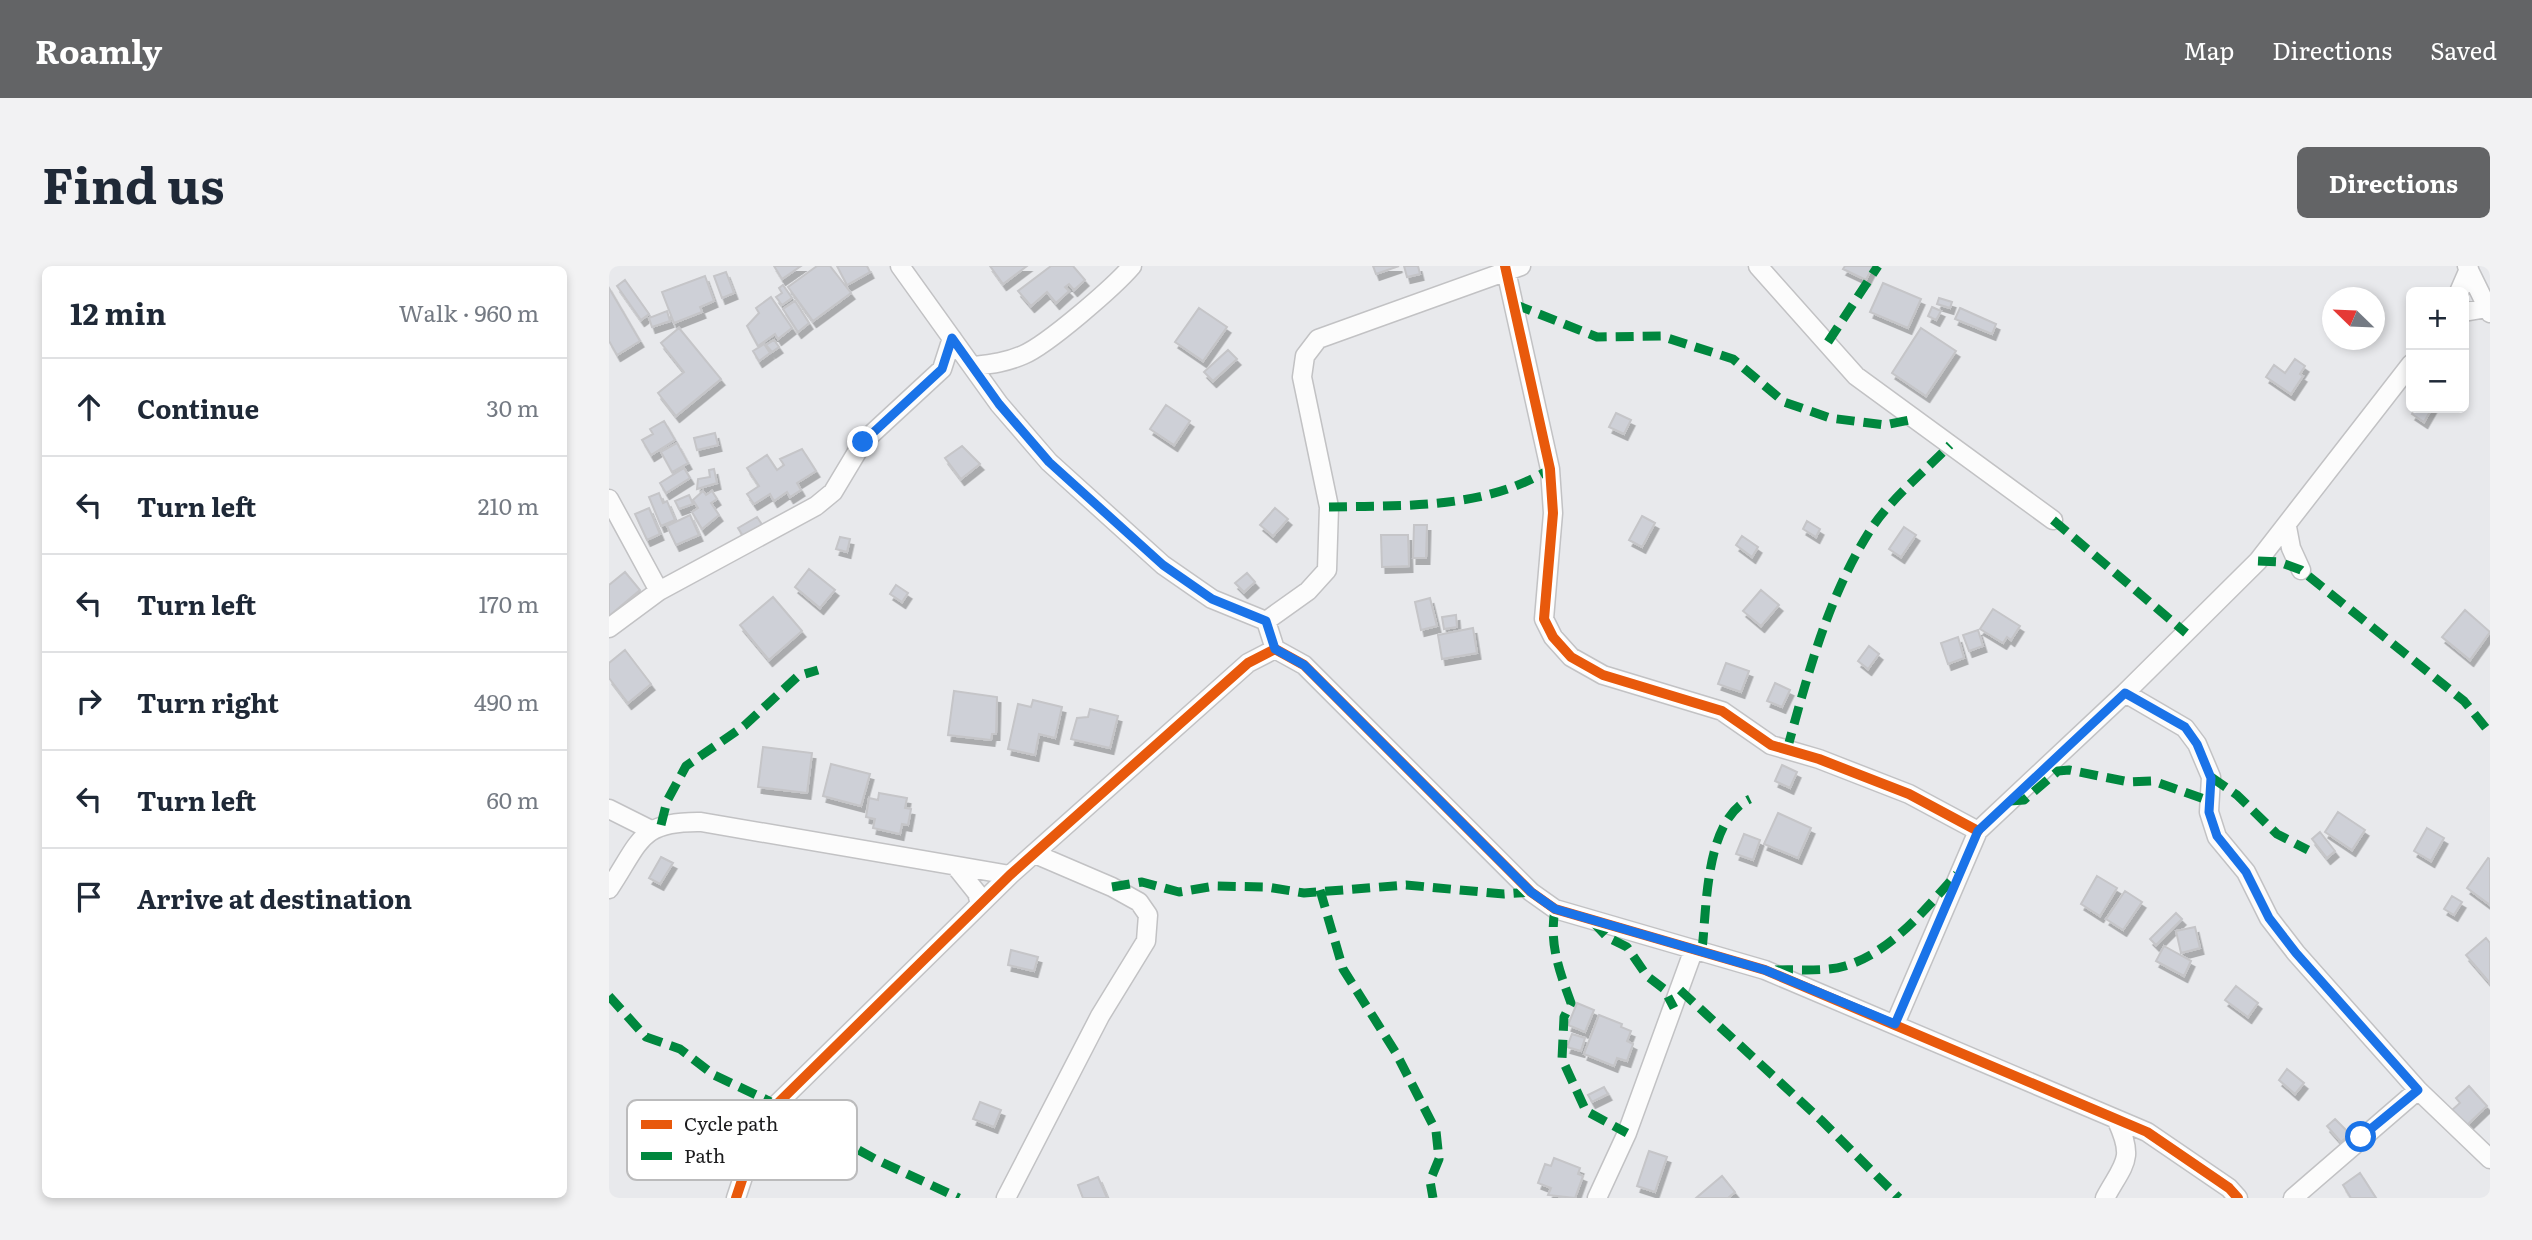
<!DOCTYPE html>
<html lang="en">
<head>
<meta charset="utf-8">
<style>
  :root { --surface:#fff; --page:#f2f2f3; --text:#1f2937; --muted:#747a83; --line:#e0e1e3; --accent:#636466 }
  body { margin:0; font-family:Literata,serif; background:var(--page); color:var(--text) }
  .controls { position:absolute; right:21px; top:21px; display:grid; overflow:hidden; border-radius:10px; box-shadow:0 4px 10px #0003 }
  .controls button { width:63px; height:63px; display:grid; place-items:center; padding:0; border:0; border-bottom:2px solid var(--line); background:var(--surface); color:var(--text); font:35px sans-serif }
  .compass { position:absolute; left:1713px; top:21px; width:63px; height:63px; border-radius:50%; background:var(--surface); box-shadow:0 4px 10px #0003; rotate:293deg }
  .stop { position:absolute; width:21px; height:21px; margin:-16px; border:5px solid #1a73e8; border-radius:50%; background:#fff }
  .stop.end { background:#1a73e8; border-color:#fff; box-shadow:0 2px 7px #0008 }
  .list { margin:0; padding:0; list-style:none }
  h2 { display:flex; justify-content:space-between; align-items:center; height:91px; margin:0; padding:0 28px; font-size:30px }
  h2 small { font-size:23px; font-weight:400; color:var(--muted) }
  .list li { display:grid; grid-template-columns:46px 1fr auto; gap:21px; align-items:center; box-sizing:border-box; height:98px; padding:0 28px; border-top:2px solid var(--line) }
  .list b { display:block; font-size:26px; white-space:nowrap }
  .list em { font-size:23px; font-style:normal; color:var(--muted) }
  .icon { flex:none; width:38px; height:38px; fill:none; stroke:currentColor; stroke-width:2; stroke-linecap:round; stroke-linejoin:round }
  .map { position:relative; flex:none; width:1881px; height:932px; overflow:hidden; border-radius:10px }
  header { display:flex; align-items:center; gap:42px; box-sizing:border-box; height:98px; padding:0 35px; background:var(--accent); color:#fff }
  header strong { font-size:33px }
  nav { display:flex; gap:38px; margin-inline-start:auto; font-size:24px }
  .intro { display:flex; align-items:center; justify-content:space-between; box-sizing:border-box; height:168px; padding:0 42px }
  h1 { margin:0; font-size:49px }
  .button { padding:18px 32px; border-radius:10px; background:var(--accent); color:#fff; font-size:24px; font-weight:700 }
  main { display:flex; gap:42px; padding:0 42px }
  aside { flex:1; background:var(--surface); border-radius:10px; box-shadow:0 4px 10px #0003 }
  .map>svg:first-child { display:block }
</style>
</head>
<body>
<header>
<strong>Roamly</strong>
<nav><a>Map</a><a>Directions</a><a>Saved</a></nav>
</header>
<div class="intro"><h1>Find us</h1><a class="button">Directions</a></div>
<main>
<aside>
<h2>12 min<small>Walk · 960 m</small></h2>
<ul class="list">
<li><svg class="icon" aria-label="ahead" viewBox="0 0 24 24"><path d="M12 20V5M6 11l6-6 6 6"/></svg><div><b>Continue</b></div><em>30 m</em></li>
<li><svg class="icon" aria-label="left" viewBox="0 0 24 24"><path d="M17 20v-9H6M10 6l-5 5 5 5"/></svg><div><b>Turn left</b></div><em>210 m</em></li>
<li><svg class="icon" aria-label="left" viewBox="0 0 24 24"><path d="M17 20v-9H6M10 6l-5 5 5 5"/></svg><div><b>Turn left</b></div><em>170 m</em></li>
<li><svg class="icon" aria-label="right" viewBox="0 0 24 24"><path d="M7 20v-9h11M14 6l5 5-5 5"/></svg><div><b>Turn right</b></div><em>490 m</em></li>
<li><svg class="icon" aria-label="left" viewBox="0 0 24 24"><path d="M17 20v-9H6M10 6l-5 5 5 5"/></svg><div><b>Turn left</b></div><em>60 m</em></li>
<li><svg class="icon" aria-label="arrive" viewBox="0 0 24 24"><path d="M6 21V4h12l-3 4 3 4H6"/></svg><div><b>Arrive at destination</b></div></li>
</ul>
</aside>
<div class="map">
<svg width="1881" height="932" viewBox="0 0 1881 932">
  <defs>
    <filter id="shadow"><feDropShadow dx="3.5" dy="6" stdDeviation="0" flood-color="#0004"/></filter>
  </defs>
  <rect width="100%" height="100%" fill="#e8e9ec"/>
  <path fill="#ced0d7" stroke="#c5c5c8" stroke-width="2" filter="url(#shadow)" d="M165,0H192L173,13Z
    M208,0H221L242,27L204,55L179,21Z
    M228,0H258L261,6L238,19Z
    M381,0H418L394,18Z
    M442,0H464L476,14L465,24L460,18L456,21L460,25L447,37L438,26L422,40L409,25Z
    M764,0H790L767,8Z
    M795,0H809L811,8L798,11Z
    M1236,0H1264L1257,14L1234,3Z
    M117,6L125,27L113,32L105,10Z
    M96,10L105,35L91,41L93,46L65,57L53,26Z
    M16,14L40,48L32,54L8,20Z
    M1274,17L1312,33L1299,62L1261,46Z
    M174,19L183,32L173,39L167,31L173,27L170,22Z
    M0,22L31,75L8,89L0,75Z
    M162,31L183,62L169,73L166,68L149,80L138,60L150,47L147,42Z
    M1330,32L1343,36L1341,42L1328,38Z
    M186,35L200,57L189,66L174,43Z
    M1323,41L1332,45L1327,54L1319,50Z
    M590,42L618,61L594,95L566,76Z
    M1351,42L1387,58L1383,68L1346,53Z
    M58,45L61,55L43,61L40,52Z
    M70,62L112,113L67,150L49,127L75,106L52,77Z
    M1312,62L1347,85L1317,130L1283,107Z
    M165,74L170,81L163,86L157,79Z
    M155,78L161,87L150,95L144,85Z
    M619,84L628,93L604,115L595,106Z
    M1686,93L1696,100L1691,108L1694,110L1682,128L1657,111L1665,99L1676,107Z
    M557,139L581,155L565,179L541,163Z
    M1807,142H1823L1815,156L1803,148Z
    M1007,147L1022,154L1015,168L1000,161Z
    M55,155L66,174L42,189L33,174L44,168L41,163Z
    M106,167L109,179L88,184L85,172Z
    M68,177L79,197L63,206L52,186Z
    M353,180L371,198L352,213L336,192Z
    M193,183L207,205L188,217L192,224L181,231L178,226L165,235L161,228L145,238L138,228L150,220L138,202L158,189L168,204L175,199L171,193Z
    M75,202L81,212L57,227L51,217Z
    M105,203L108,217L88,223L89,213L101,211L100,204Z
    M94,225L97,229L103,225L108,233L102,237L110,249L93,263L83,246L89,242L84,234Z
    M50,227L54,237L58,235L66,254L52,260L40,231Z
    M80,229L84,238L70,243L66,235Z
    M40,242L51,268L38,274L26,248Z
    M666,242L679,253L664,270L651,259Z
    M81,249L90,269L67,279L58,260Z
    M1033,250L1046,257L1033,281L1020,274Z
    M148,251L156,263L137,275L129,262Z
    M1198,255L1211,263L1207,271L1194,263Z
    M805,259H818L817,292H804Z
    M1295,261L1307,269L1292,291L1280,283Z
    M772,269H799L800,300L773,301Z
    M1133,270L1149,281L1143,291L1127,279Z
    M231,271L241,273L238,286L227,283Z
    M200,303L226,324L211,342L186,321Z
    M16,306L31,324L0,350V319Z
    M638,307L646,316L635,326L626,317Z
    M287,319L299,327L293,336L281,328Z
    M1152,324L1170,339L1152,360L1134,345Z
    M164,331L193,365L160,394L131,359Z
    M821,332L828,360L812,364L806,336Z
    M1384,343L1411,360L1402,374L1398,371L1394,377L1371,363Z
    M1856,344L1881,366L1861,394L1833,371Z
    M847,349L848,361L835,363L833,351Z
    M864,362L868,387L833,393L829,369Z
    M1369,364L1374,380L1360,385L1354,369Z
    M1349,371L1355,392L1339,398L1332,377Z
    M1260,380L1270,388L1259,403L1249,395Z
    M16,384L42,418L19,437L0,412V397Z
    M1117,397L1140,405L1132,426L1109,418Z
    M1166,417L1181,424L1173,441L1158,435Z
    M345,425L388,431L387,468H383L382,474L339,469Z
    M424,434L453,441L446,472L430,468L426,489L399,483L409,438L422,441Z
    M481,443L509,450L501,482L462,473L468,452L479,451Z
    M154,481L203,487L198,527L149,521Z
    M222,498L261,508L252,540L214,530Z
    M1173,499L1188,506L1181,522L1166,515Z
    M270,527L298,532L296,542L302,543L299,559L293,558L291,568L264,562L266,553L257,551L260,532L269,534Z
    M1729,546L1756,564L1743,584L1716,566Z
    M1169,547L1202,562L1189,592L1155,578Z
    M1818,562L1835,572L1822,595L1805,585Z
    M1711,566L1726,585L1718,592L1703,573Z
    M1135,568L1151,574L1144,594L1127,588Z
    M52,591L64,597L51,618L40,612Z
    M1879,592L1881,593V639L1858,622Z
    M1488,610L1508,622L1491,650L1472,638Z
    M1516,625L1533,636L1514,664L1497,653Z
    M1843,630L1853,636L1845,649L1835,643Z
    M1567,647L1573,653L1547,679L1541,673Z
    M1586,661L1591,682L1572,687L1567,665Z
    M1877,672L1881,677V717L1857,689Z
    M1555,680L1582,695L1575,710L1547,695Z
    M402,684L429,691L425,705L399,699Z
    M1627,720L1649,737L1639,751L1616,734Z
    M968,737L985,744L976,766L959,759Z
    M990,749L1013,758L1012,761L1022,765L1018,775L1024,778L1018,795L1008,792L1005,800L975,788Z
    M963,768L976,772L972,785L958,781Z
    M1678,803L1695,817L1686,828L1670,814Z
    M1860,820L1878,840L1857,860L1843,844L1851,837L1847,832Z
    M995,821L999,828L983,836L979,829Z
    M371,836L392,844L385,861L364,853Z
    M1726,853L1741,868L1732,876L1718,860Z
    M1040,885L1058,891L1046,926L1028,920Z
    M945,892L971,902L969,908L974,910L966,932L939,929L942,922L929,917L936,898L942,900Z
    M1751,907L1767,932H1742L1734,919Z
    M1113,910L1126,926L1119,932H1087Z
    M489,911L498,932H474L469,919Z"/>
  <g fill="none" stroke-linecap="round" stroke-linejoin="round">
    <defs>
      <path id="minor" d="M291,0L390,138L440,196L554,299L603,333L657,355L666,383
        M896,0L941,203L944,247L935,353L944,371L962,391L994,409L1113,445L1162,479L1210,493L1300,528L1369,565
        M1149,0L1247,110L1444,254
        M1858,0L1881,47
        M1850,26L1860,3
        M1855,46L1878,42
        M366,100C383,98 398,96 414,89C438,79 505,21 523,0
        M0,233L50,325
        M1678,261L1682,282L1692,304
        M657,355L699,325L718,304L720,241L693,111L696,90L709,73L912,0
        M0,362L50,325L207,240L224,226L254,176L333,103L343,72
        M1516,427L1576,462L1588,478L1602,511L1600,546L1608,571L1637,606L1660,652L1687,687L1809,824L1881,893
        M0,543L40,563
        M348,602L368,627L371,638
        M0,623C32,575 30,555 92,556L401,609
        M1286,758L1369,565L1516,427L1649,295L1802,98
        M127,932L142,887L166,840L401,609L639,397L666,383L695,399L922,626L946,643L1156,704L1538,866L1620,922L1629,932
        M397,932L491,750L537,675L539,649L530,636L503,621L426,588
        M988,932L1018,867L1085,683
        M1496,932C1515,897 1526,894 1508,855
        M1684,932L1809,824"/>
    </defs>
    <use href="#minor" stroke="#c2c2c4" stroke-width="21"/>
    <use href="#minor" stroke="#fcfcfc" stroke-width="18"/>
    <path stroke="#00873e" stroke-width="9" stroke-dasharray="18 9" stroke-linecap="butt" d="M905,38L988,71L1052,70L1124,93L1175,136L1221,152L1276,159L1305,153
      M1219,76L1269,0
      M720,241C796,239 874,244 941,203
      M1444,254L1577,367
      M1649,295L1670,296L1692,304L1855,435L1881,467
      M1178,484C1199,407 1220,327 1264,260C1284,231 1316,205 1341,179
      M1602,511L1628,529L1668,568L1699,584
      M1401,535L1415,534L1449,505L1460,504L1520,516L1544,515L1601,535
      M52,559L58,535L77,500L135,460L189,410L209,404
      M503,621L533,616L570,626L606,620L658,621L695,627L797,619L895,628L922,626
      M711,624L734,703L787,787L827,865L830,893L821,915L824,932
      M946,643C940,678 950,704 962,737L955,751L953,793L977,845L1018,867
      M984,656L998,671L1018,681L1038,710L1055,723L1065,742
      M1093,684C1098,640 1096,554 1141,533
      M1166,704C1188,703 1216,706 1236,700C1283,686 1317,642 1348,608
      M1071,724L1212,854L1290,932
      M0,730L37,771L71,783L105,809L158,834L266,893L350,932"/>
    <defs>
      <path id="cycleway" d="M896,0L941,203L944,247L935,353L944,371L962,391L994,409L1113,445L1162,479L1210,493L1300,528L1369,565
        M127,932L142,887L166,840L401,609L639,397L666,383L695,399L922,626L946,643L1156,704L1538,866L1620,922L1629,932"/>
    </defs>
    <use href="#cycleway" stroke="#fff" stroke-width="15"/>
    <use href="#cycleway" stroke="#e8590c" stroke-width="10"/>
  </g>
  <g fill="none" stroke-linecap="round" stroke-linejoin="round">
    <path stroke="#1a73e8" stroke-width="9" d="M254,176L333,103L343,72L390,138L440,196L554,299L603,333L657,355L666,383L695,399L922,626L946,643L1156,704L1286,758L1369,565L1516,427L1576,461L1588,478L1602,512L1600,546L1608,570L1637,606L1660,652L1687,687L1809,824L1752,871"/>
  </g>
  <rect x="18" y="834" width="230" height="80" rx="10" fill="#fff" stroke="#bbbbbc" stroke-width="2"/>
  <rect x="32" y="854" width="31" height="9" fill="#e8590c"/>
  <rect x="32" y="886" width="31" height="8" fill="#00873e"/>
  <g font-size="19" fill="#1c1c1e">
    <text x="75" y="865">Cycle path</text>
    <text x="75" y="897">Path</text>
  </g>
</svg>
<div class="controls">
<button>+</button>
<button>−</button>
</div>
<svg class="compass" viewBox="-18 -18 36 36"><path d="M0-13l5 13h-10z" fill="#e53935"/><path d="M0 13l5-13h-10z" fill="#747a83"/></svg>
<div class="stop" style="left:1752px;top:871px"></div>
<div class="stop end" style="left:254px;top:176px"></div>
</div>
</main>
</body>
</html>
